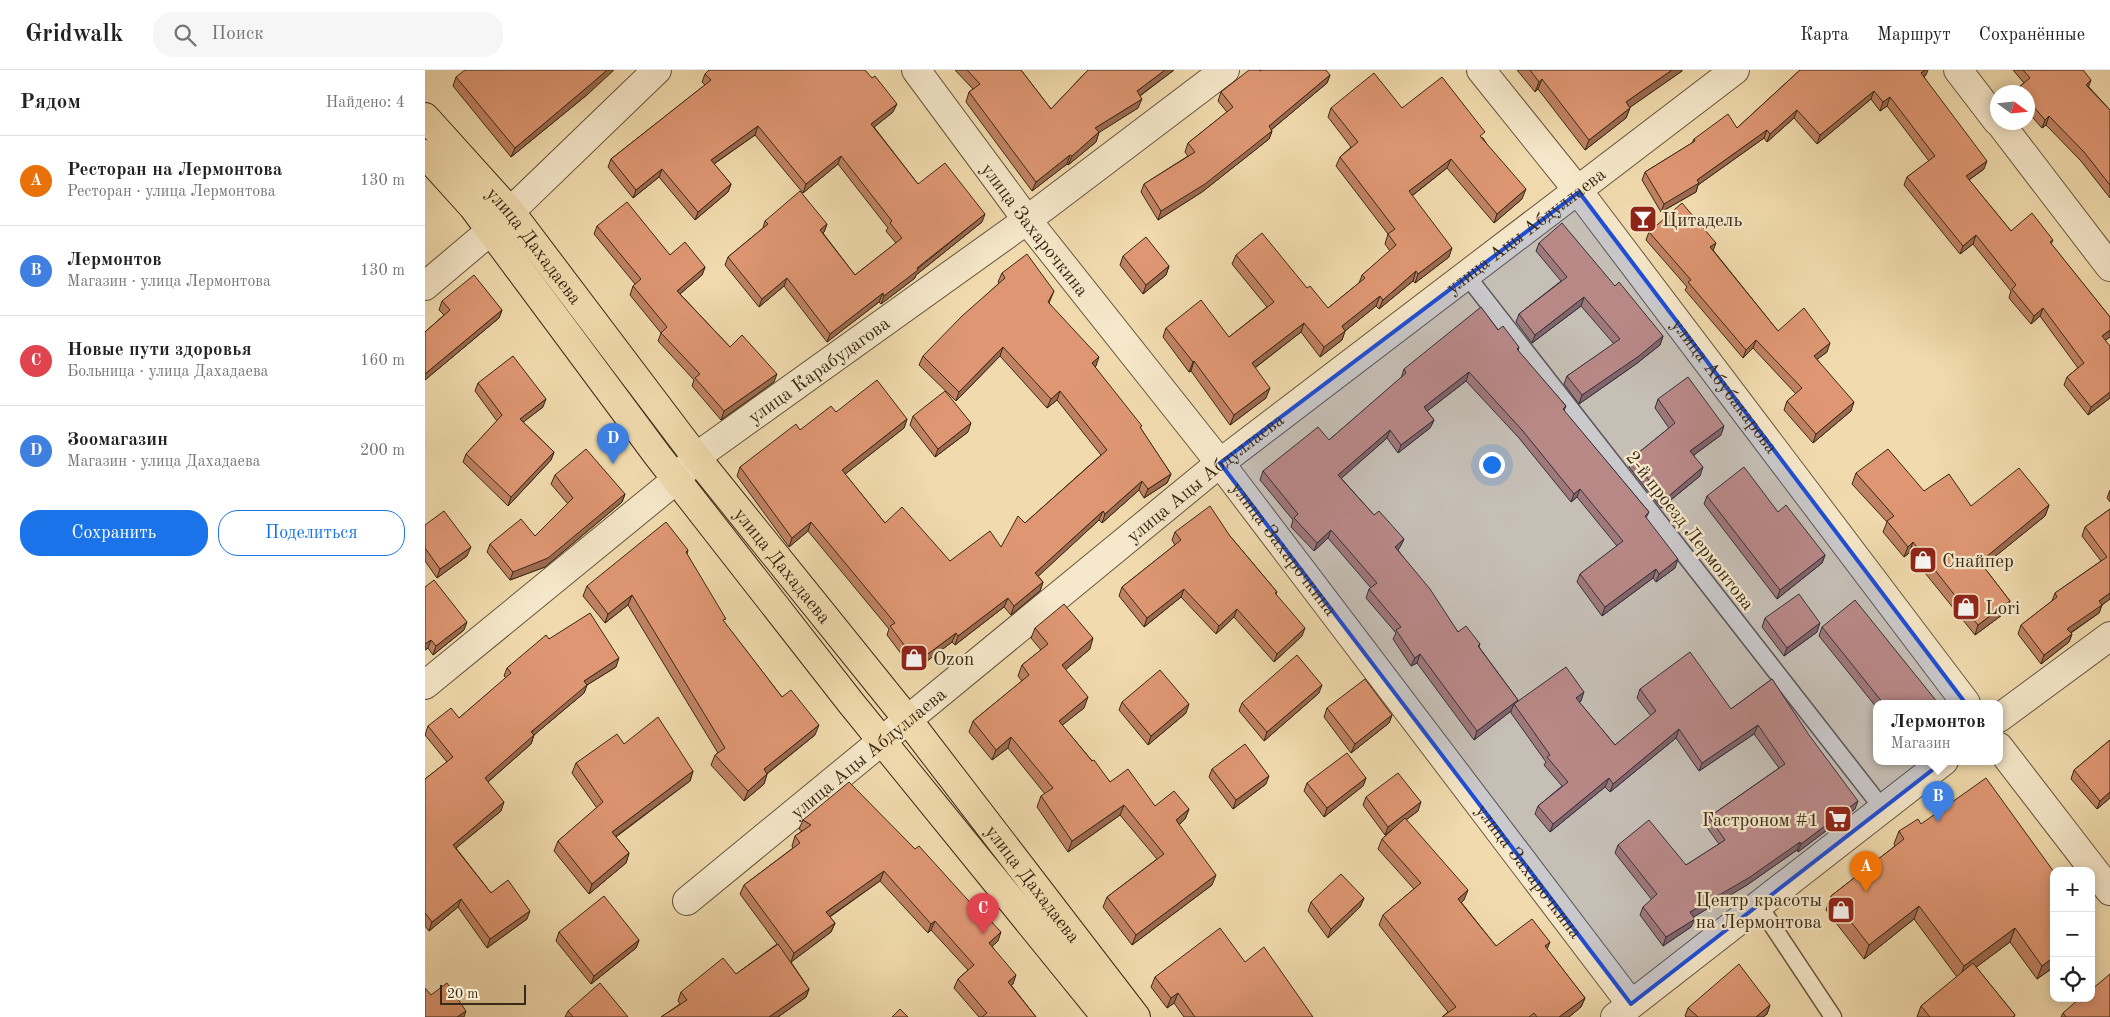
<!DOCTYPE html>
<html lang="ru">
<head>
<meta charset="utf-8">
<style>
  :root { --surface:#fff; --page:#f6f6f6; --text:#222; --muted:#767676; --line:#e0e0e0; --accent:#1a73e8 }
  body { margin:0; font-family:"Old Standard TT",serif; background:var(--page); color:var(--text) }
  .controls { position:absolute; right:15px; bottom:15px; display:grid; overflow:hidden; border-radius:10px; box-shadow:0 2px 12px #0003 }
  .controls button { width:45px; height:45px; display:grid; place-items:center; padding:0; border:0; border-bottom:1px solid var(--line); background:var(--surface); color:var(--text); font:25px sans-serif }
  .compass { position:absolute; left:1565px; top:15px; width:45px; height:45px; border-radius:50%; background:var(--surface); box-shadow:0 2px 12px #0003; rotate:105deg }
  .scale { position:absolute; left:15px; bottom:12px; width:86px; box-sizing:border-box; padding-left:5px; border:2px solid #392916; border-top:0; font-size:14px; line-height:18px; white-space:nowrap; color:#392916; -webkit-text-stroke:4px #f6e8ca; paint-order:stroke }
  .you { position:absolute; left:1066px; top:394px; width:18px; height:18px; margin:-12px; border:4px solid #fff; border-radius:50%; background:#1a73e8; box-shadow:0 0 0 8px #1a73e833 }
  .badge { display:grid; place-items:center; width:32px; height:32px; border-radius:50%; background:var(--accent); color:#fff; font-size:16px; font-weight:700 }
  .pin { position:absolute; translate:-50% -41px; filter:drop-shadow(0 1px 2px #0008) }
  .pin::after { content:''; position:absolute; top:26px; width:18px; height:15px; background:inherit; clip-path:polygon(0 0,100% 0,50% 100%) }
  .popup { position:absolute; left:1448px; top:630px; width:130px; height:65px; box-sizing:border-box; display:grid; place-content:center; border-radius:10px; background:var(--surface); filter:drop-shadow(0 1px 4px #0005); font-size:16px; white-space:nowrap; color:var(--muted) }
  .popup b { font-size:19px; color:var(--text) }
  .popup::after { content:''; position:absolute; left:50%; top:100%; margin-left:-10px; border:10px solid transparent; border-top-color:var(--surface) }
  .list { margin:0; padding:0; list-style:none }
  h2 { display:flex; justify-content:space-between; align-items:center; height:65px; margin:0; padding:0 20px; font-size:21px }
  h2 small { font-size:16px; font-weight:400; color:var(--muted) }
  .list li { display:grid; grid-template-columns:32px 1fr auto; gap:15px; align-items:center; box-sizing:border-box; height:90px; padding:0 20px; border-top:1px solid var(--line) }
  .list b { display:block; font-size:19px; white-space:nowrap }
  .list p { margin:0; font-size:16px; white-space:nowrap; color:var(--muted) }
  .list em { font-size:16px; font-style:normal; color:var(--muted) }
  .actions { display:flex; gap:10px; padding:15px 20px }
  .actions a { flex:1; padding:11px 0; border:1px solid var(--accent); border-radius:20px; text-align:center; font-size:18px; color:var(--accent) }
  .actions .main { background:var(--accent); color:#fff }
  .icon { flex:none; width:28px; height:28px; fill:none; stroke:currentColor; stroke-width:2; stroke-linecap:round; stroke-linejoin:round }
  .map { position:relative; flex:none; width:1685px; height:947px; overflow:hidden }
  header { display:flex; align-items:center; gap:30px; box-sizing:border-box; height:70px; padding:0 25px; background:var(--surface); border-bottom:1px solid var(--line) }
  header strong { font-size:24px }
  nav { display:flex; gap:28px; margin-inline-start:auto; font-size:18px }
  .search { width:350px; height:45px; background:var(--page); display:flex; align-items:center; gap:12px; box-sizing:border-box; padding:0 18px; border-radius:20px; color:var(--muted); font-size:19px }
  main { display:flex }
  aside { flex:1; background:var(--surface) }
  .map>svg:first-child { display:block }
</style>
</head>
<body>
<header>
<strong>Gridwalk</strong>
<div class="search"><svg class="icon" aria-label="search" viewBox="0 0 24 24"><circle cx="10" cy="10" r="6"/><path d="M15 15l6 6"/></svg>Поиск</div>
<nav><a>Карта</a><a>Маршрут</a><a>Сохранённые</a></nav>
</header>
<main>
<aside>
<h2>Рядом<small>Найдено: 4</small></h2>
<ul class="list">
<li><span class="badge" style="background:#e8710a">A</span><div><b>Ресторан на Лермонтова</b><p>Ресторан · улица Лермонтова</p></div><em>130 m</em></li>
<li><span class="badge" style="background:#3f7fe0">B</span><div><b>Лермонтов</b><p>Магазин · улица Лермонтова</p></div><em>130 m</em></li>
<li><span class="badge" style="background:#e0444e">C</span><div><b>Новые пути здоровья</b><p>Больница · улица Дахадаева</p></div><em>160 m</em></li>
<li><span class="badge" style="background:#3f7fe0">D</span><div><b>Зоомагазин</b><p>Магазин · улица Дахадаева</p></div><em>200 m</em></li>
</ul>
<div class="actions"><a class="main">Сохранить</a><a>Поделиться</a></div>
</aside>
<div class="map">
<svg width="1685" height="947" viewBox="0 0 1685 947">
  <rect width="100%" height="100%" fill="#f1dbae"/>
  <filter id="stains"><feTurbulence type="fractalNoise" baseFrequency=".004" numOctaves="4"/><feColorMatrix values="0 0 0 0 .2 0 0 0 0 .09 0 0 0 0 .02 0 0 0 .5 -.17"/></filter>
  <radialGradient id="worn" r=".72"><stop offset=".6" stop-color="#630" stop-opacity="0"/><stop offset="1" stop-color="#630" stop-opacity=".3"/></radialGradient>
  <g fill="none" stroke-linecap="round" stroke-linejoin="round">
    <defs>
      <path id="lane" d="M1042,206L1458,739
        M1333,834L1408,947"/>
      <g id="street">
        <path id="s1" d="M491,0L602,150L795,393L1206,934"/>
        <path id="s2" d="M1056,0L1154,122L1541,633"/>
        <path d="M1533,0L1572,51"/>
        <path d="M1574,52L1685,197"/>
        <path d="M0,216L64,162L232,0"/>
        <path id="s3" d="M0,615L252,409L271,387L602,150L800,0"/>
        <path d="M1574,648L1685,566"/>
        <path d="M1574,677L1685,821"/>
        <path id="s4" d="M262,831L795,393L1310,0"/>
        <path d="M1190,947L1519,691"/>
      </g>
      <g id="primary">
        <path id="s5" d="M0,47L85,141L271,387L483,650L711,947"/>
        <path d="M0,84L48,137L233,386L426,633L681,947"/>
      </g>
    </defs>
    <use href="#lane" stroke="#67563c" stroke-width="19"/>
    <use href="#street" stroke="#67563c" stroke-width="30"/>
    <use href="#primary" stroke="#392916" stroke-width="30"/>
    <use href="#lane" stroke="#f6e8ca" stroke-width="16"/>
    <use href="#street" stroke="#f6e8ca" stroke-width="28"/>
    <use href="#primary" stroke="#f1dbae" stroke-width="28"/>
  </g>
  <path fill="#c08263" stroke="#392916" d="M530,0H596L626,39L663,0H749L715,26L713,38L674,62L671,72L643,95L642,94L607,121L541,32L544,22L548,19Z
    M1092,0H1257V1L1205,37L1201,48L1160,80L1113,19L1110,22Z
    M1375,0L1501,5L1499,7L1559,99L1544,110L1586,161L1628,170L1626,174L1685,247V267L1680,270L1685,328L1663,345L1639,315L1642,307L1653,298L1615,246L1606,254L1584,228L1586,221L1548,174L1535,184L1479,115L1482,107L1504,91L1462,36L1455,41L1446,29L1392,74L1369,48L1342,72L1339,68L1273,115L1271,122L1236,142L1217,110L1220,102L1267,73L1269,69L1312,58Z
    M1588,0H1658L1664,17L1685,40V128L1656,91L1621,55L1617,58L1602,41V22H1592L1593,18L1599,13Z
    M835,1L905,5L902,13L846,60L847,61L844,69L777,122L733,150L716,122L719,114L763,86L760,82L763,73L802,42L793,31L796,22Z
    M280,4L468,42L449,57L493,114L557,152L491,205L490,208L456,234L454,232L402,272L359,216L334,237L300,195L303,187L338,158L340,151L402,154L399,162L398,163L430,205L471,173L461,161L463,158L413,94L378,123L330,65L289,94L306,114L303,122L270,150L234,107L208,128L183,97L186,89L280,15L277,12Z
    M31,7L163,24L86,87L28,16Z
    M906,38H977L1058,68L1097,129L1069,153L1022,98L987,126L1024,187L990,213L988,211L954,239L951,236L920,261L917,270L895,287L876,262L830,298L841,328L805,355L766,301L764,302L738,267L741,258L804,267L842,237L807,194L811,185L882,218L903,238L934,213L937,205L965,181L960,174L963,164L911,96L915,87L926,77L903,47Z
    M172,156L245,185L280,197L277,205L255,224L305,277L349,312L296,350L267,316L269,310L233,271L236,263L205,225L208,216L210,214L169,164Z
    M1224,162L1288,180L1353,261L1402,282L1392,289L1426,341L1388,373L1359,340L1362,331L1371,324L1328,278L1318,288L1260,220L1262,217L1221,170Z
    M1114,173L1190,216L1238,266L1235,275L1211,294L1154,334L1139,314L1142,306L1189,274L1156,236L1107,273L1091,252L1094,244L1136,211L1111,181Z
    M698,186L744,196L741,205L718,224L695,195Z
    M577,203L629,221L624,233L671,296L670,297L716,359L746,404L742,413L719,428L714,420L677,453L674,450L613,506L618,512L615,521L586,545L579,537L530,575L527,572L489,601L462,565L464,559L383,461L364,477L312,406L315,397L375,360L411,342L482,349L479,358L420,404L460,453L525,491L576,477L600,453L676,385L632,330L622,338L575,286L531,331L494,295L498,286L574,213L573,212Z
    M17,231L77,240L74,248L0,310V262L19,245L14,240Z
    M1073,260L1094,277L1093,281L1141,336L1139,341L1224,442L1221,448L1250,498L1231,512L1228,508L1177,546L1152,512L1155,504L1192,476L1152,427L1146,432L1094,368L1041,311L1002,341L1009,350L1005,358L973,383L962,368L916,408L949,445L979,469L975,477L973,480L1033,562L1055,574L1054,577L1093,630L1092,632L1156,631L1154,632L1190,675L1226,646L1212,628L1215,619L1306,639L1347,609L1430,739L1373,782L1372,780L1322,815L1268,847L1266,857L1238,876L1215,845L1218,837L1227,830L1190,783L1193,775L1261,795L1294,774L1281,756L1284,747L1354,698L1329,664L1274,701L1251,668L1185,722L1180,717L1125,762L1110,744L1113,736L1137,716L1119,695L1121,692L1086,643V641L1049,670L992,593L986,596L968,569L971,563L941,528L944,519L946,518L903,468L889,481L866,457L868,450L835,410L838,401L904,370L976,308L979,299Z
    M53,313L118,337L98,352L129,382L126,390L83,436L38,392L41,384L72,351L50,321Z
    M1233,329L1296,365L1269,385L1275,406L1236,438L1204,397L1207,388L1244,358L1230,338Z
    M488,346L543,362L510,387L485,355Z
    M1431,403L1499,421L1546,436L1624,435L1620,446L1558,496L1585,531L1581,542L1550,565L1484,483L1479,487L1458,462L1462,452L1427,414Z
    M130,405L200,424L197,432L120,497L85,510L62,482L65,474L110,466L143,434L126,414Z
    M1685,420V432L1682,428Z
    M1282,426L1353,442L1400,485L1397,493L1352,529L1279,434Z
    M1685,439V529L1677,535L1674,543L1646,563L1647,564L1644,572L1616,594L1593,564L1596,555L1627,531L1630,523L1676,491L1657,466L1660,457Z
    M0,455L42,486L12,508L0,491Z
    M750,462L805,466L852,522L851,524L877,566L849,592L809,547L791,564L756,527L719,557L694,526L697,517L750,475L747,470Z
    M263,480L262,484L299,552L357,627L390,665L342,704L339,714L319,731L286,695L290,685L293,683L203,535L180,553L158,526L162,516Z
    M0,517L39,560L8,585L3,578L0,580Z
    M1340,548L1392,562L1359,586L1337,557Z
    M1397,557L1513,633H1452V638L1394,566Z
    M610,558L665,579L640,600L659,638L637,655L685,712L730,736L764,739L760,749L754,755L787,815L707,875L678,837L682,827L732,789L695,745L643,782L612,737L616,726L620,724L583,678L567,690L544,662L548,651L597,611L593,606L597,595L616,580L606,568Z
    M124,569L191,597L162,615L159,623L109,665L106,674L63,712L76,741L31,778L66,823L102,849L62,878L33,837L4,861L0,856V709L22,692L0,665L3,656L34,648L81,608L79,606L82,598Z
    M894,623L839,671L814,641L817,633Z
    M697,632L761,643L723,675L694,640Z
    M902,638L967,645L964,653L926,683L899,647Z
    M1685,670V728L1672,739L1646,709L1649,700Z
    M199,674L268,701L265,711L191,767L204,783L201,793L164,824L129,781L133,771L172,738L147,703L151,693Z
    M787,699L841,714L808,739L784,707Z
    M941,708L938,716L899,747L879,721L882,713Z
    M941,727L993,741L981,750L1039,830L1036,832L1071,876L1122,879L1160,928L1156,937L1144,947H1017L1023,942L954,855L958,845L989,819L953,779L957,769L965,761L960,765L938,735Z
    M378,750L573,871L567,876L588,914L586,915L611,947H554L529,918L533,909L543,900L506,860L503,863L455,811L405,847L410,853L406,862L366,892L384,919L381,927L353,947H236L255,934L253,931L256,922L311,904L352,874L315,824L319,815L368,778L367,776L370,766L377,761L374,759Z
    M1496,754L1629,897L1612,909L1585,872L1551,897L1590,945L1589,947H1492L1496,936L1532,907L1489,849L1439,889L1401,840L1406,826L1470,776L1469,774L1474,761Z
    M939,828L935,837L903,868L883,841L886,832Z
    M134,862L214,870L211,878L166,914L131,871Z
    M820,892L888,947H759L749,933L742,938L726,917L730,907Z
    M1345,935L1342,944L1338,947H1261L1260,946L1263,938Z
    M143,941L203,947H140Z
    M1638,943L1685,947H1636Z"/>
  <path fill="#9c6a50" stroke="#392916" d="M182,0H189L163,24L86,87L90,78Z
    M740,0H749L709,30L712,21Z
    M1247,0H1257V1L1197,43L1201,32Z
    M1500,0H1503L1501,5L1493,11L1496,3Z
    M905,5L902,13L840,65L844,56Z
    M1117,9L1113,19L1110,22L1114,12Z
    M1666,10L1663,18L1661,15Z
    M1449,21L1446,29L1392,74L1395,65Z
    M1465,27L1462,36L1455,41L1458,32Z
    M717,29L713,38L667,67L670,58Z
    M472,34L468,42L443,62L446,54Z
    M1205,38L1201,48L1160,80L1164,70Z
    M1372,40L1369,48L1342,72L1345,64Z
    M1624,46L1621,55L1617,58L1620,50Z
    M333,56L330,65L283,98L286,90Z
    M1342,60L1339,68L1273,115L1271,122L1236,142L1239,134L1272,110Z
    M847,61L844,69L777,122L733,150L736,141Z
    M674,62L671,72L643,95L647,86Z
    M645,85L642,94L607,121L611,112Z
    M416,86L413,94L378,123L381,114Z
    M1026,89L1022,98L980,131L984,121Z
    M1562,91L1559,99L1538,114L1541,106Z
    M237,99L234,107L208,128L211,120Z
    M306,114L303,122L270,150L273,142Z
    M1101,119L1097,129L1069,153L1072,144Z
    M560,144L557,152L491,205L490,208L456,234L459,226Z
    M402,154L399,162L392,168L395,160Z
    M1551,165L1548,174L1535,184L1538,176Z
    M1291,173L1288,181L1285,177Z
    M1027,178L1024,187L990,213L993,204Z
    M744,196L741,205L718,224L721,215Z
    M280,197L277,205L249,229L252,221Z
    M991,201L988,211L954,239L958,230Z
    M362,208L359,216L334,237L337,229Z
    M458,223L454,232L402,272L405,264Z
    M955,226L951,236L920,261L917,270L895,287L899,277L917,256Z
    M1159,227L1156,236L1107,273L1110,265Z
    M1618,238L1615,246L1606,254L1609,246Z
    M77,240L74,248L0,310V304Z
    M879,253L876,262L823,303L827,293Z
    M1685,260V267L1674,275L1677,266Z
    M1238,266L1235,275L1211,294L1154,334L1157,325Z
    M1331,270L1328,278L1318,288L1321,280Z
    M1405,273L1402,282L1386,294L1389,286Z
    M578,277L575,286L531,331L534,322Z
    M674,287L671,296L664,302L667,293Z
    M769,291L766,301L764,302L768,292Z
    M1044,302L1041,311L996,346L999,337Z
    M352,304L349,312L296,350L299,341Z
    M845,318L841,328L805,355L809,345Z
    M635,321L632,330L622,338L626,329Z
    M1685,322V328L1663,345L1666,337Z
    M121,329L118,337L92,357L95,349Z
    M1429,332L1426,341L1388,373L1391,364Z
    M482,349L479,358L414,409L417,400Z
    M1009,350L1005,358L973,383L976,375Z
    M546,353L543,362L510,387L513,379Z
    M1299,356L1296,365L1262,390L1265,381Z
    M965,360L962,368L910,414L913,405Z
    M129,382L126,390L83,436L86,427Z
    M1278,397L1275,406L1236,438L1239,430Z
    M746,404L742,413L719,428L723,419Z
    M717,411L714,420L677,453L680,444Z
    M1155,419L1152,427L1146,432L1149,424Z
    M200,424L197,432L120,497L85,510L88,502Z
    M1624,435L1620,446L1551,502L1555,492Z
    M678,441L674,450L607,512L610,503Z
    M386,452L383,461L364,477L367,468Z
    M906,460L903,468L889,481L892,473Z
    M979,469L975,477L967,485L970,477Z
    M1488,472L1484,483L1479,487L1483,477Z
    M46,477L42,486L12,508L15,499Z
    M1400,485L1397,493L1352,529L1355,520Z
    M1253,489L1250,498L1231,512L1234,504Z
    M1231,499L1228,508L1177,546L1180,537Z
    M618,512L615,521L586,545L589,536Z
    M759,519L756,527L719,557L722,548Z
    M1685,523V529L1674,537L1677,535L1674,543L1639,567L1642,559L1674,531Z
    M207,525L203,535L180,553L183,544Z
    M583,528L579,537L530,575L533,566Z
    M1585,531L1581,542L1550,565L1553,555Z
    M812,539L809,547L791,564L794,556Z
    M42,552L39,560L8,585L11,576Z
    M1395,553L1392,562L1359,586L1362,578Z
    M880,558L877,566L849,592L852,584Z
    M531,563L527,572L489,601L492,592Z
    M1647,564L1644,572L1616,594L1619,585Z
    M668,568L665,579L633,606L637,595Z
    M6,570L3,578L0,580V574Z
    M995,584L992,593L986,596L990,588Z
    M194,588L191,597L162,615L159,623L109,665L106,674L57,717L60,708L159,611Z
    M897,615L894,623L839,671L842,662Z
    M1159,622L1156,631L1148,636L1151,628Z
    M663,627L659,638L630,661L634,651Z
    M1093,630L1091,637L1089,634L1086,641L1049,670L1052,661Z
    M764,634L761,643L723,675L726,666Z
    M967,645L964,653L926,683L930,674Z
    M394,655L390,665L335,709L339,699Z
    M1333,655L1329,664L1274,701L1277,693Z
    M1254,659L1251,668L1185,722L1188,714Z
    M586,667L583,678L567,690L571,680Z
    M268,701L265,711L183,772L187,762Z
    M342,704L339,714L319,731L323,721Z
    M844,706L841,714L808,739L811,730Z
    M941,708L938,716L899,747L902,738Z
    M1184,708L1180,717L1125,762L1128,754Z
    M1685,722V728L1672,739L1675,731Z
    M1433,731L1430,739L1373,782L1376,774Z
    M79,732L76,741L25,783L28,775Z
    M996,732L993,741L960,765L963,757Z
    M699,735L695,745L643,782L647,771Z
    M764,739L760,749L747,761L751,750Z
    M1375,772L1372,780L1322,815L1262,851L1265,842Z
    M204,783L201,793L164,824L167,814Z
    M459,801L455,811L398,851L401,842Z
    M791,805L787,815L707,875L711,865Z
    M1043,820L1039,830L1030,839L1033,829Z
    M939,828L935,837L903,868L906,859Z
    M36,829L33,837L4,861L7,852Z
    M1494,836L1489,849L1439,889L1444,875Z
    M105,841L102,849L62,878L65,869Z
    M1270,849L1266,857L1238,876L1241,867Z
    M510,851L506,860L503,863L506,854Z
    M410,853L406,862L366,892L369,883Z
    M1590,858L1585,872L1534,910L1539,896Z
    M576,862L573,871L561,882L564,873Z
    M214,870L211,878L166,914L169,906Z
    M1125,872L1121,882L1120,876Z
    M1629,887V897L1612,909L1617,896Z
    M591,905L588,914L580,921L583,912Z
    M384,919L381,927L353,947H344Z
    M753,923L749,933L742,938L746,928Z
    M1160,928L1156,937L1144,947H1134Z
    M1345,935L1342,944L1338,947H1331Z
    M41,941L39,947H32Z"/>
  <path fill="#df9773" stroke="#392916" d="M40,0H182L166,14L90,78L31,7Z
    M284,0H440L447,8L450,6L472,34L446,54L493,114L520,93L560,144L492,198L493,200L459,226L458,223L405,264L362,208L337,229L303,187L343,154L340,151L375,121L402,154L395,160L430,205L477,168L465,153L467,151L416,86L381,114L333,56L286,90L306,114L273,142L237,99L211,120L186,89L286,10L280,4Z
    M542,0H596L626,39L663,0H740L712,21L717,29L670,58L674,62L647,86L645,85L611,112L544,22L555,14Z
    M824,0H834L835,1L837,0H901L905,5L844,56L847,61L780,114L736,141L719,114L770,82L763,73L808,37L796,22Z
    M1105,0H1247L1201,32L1205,38L1164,70L1117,9L1114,12Z
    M1375,0H1500L1496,3L1562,91L1541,106L1586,161L1607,143L1628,170L1625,172L1685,247V260L1677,266L1685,276V322L1666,337L1642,307L1659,293L1618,238L1609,246L1587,219L1591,215L1551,165L1538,176L1482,107L1510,86L1465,27L1458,32L1449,21L1395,65L1372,40L1345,64L1342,60L1272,110L1274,113L1239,134L1220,102L1270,71L1269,69L1303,44L1312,58Z
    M1598,0H1658L1666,10L1661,15L1685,40V115L1659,82L1624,46L1620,50L1602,29V22H1597L1593,18L1605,8Z
    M949,3L977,38L1017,7L1060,62L1055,66L1101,119L1072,144L1026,89L984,121L1027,178L993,204L991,201L958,230L955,226L917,256L920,261L899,277L879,253L827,293L845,318L809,345L769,291L768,292L741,258L776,230L804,267L849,232L811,185L837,163L882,218L885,216L903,238L940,208L937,205L971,175L963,164L970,159L915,87L933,72L906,38Z
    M202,132L245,185L260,172L280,197L252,221L305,277L317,265L352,304L299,341L270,308L275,304L236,263L242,257L208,216L216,209L172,156Z
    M1257,133L1291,173L1285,177L1353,261L1379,238L1405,273L1389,286L1429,332L1391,364L1362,331L1377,318L1331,270L1321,280L1263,212L1266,210L1224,162Z
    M1137,153L1190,216L1194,212L1238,266L1214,286L1157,325L1142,306L1195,269L1159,227L1110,265L1094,244L1142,207L1114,173Z
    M721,167L744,196L721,215L698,186Z
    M602,184L629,221L623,232L674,287L667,293L717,356L715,357L746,404L723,419L717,411L680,444L678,441L610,503L618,512L589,536L583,528L533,566L531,563L492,592L465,556L470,553L386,452L367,468L315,397L371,354L375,360L406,336L411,342L452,310L482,349L417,400L460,453L477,437L525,491L565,461L576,477L593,446L600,453L682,380L635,321L626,329L578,277L534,322L498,286L537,246L580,208L577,203Z
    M49,205L77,240L0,304V262L25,240L17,231Z
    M1056,237L1073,260L1078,256L1094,277L1092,279L1141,336L1138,339L1224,442L1220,446L1253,489L1234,504L1231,499L1180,537L1155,504L1198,471L1155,419L1149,424L1097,360L1044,302L999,337L1009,350L976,375L965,360L913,405L949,445L954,441L979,469L970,477L1005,519L1033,562L1041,556L1055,574L1053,576L1093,630L1052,661L995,584L990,588L971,560L976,557L944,519L952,513L906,460L892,473L869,448L873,444L838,401L893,357L904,370L981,303L979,299Z
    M88,286L121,329L95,349L129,382L86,427L41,384L77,345L53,313Z
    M1263,307L1299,356L1265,381L1278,397L1239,430L1207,388L1250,353L1233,329Z
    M520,321L546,353L513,379L488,346Z
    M161,379L200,424L123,488L88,502L65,474L96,449L110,466L148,428L130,405Z
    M1463,379L1499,421L1524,404L1546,436L1594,398L1624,435L1555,492L1585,531L1553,555L1488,472L1483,477L1462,451L1469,446L1431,403Z
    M1319,397L1353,442L1361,435L1400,485L1355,520L1282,426Z
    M785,436L805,466L852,522L850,523L880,558L852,584L812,539L794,556L759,519L722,548L697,517L756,470L750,462Z
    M1685,439V523L1674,531L1677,535L1642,559L1647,564L1619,585L1596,555L1632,527L1630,523L1682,487L1660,457Z
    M19,441L46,477L15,499L0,478V455Z
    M241,452L263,480L261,482L301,549L298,550L357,627L366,620L394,655L339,699L342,704L323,721L290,685L300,678L207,525L183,544L162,516Z
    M9,510L42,552L11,576L6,570L0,574V517Z
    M1374,524L1395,553L1362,578L1340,548Z
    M1430,530L1513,633H1458L1397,557Z
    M639,534L668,568L637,595L663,627L634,651L667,691L669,690L685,712L703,699L730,736L749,721L764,739L751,750L791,805L711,865L682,827L739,784L699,735L647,771L616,726L628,718L586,667L571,680L548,651L604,605L597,595L623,574L610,558Z
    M165,543L194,588L159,611L162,615L106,662L109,665L60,708L79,732L28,775L66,823L83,810L105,841L65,869L36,829L7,852L0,843V709L28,687L3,656L26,638L34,648L86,603L82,598L121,565L124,569Z
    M1265,582L1306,639L1347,609L1384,665L1433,731L1376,774L1375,772L1325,807L1265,842L1270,849L1241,867L1218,837L1232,824L1193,775L1224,750L1261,795L1300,770L1284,747L1360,694L1333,655L1277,693L1254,659L1188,714L1184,708L1128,754L1113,736L1143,712L1122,687L1125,685L1089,634L1141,597L1159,622L1151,628L1190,675L1231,641L1215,619Z
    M872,585L897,615L842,662L817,633Z
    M735,600L764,634L726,666L697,632Z
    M940,609L967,645L930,674L902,638Z
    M233,647L268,701L187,762L204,783L167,814L133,771L178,732L151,693L192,664L199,674Z
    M1685,670V722L1675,731L1649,700Z
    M820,674L844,706L811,730L787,699Z
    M922,683L941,708L902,738L882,713Z
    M973,703L996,732L963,757L941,727Z
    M1561,708L1629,802V887L1617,896L1590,858L1539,896L1494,836L1444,875L1406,826L1479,769L1474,761L1493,749L1496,754Z
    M424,712L490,779L494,776L551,839L553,837L576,862L564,873L591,905L583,912L611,947H557L562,943L533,909L549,895L510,851L506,854L459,801L401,842L410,853L369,883L319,815L375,773L370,766L386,755L378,750Z
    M980,748L1043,820L1033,829L1071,876L1107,849L1125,872L1120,876L1160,928L1134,947H1112L1109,943L1104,947H1017L1031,937L958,845L996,813L957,769Z
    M916,804L939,828L906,859L886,832Z
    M179,826L214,870L169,906L134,862Z
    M795,858L820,892L839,877L888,947H770L753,923L746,928L730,907Z
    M353,874L384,919L344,947H236L262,930L256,922L298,888L311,904Z
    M1548,893L1590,945L1588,947H1505L1496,936Z
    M1314,894L1345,935L1331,947H1273L1263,938Z
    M1685,904V947H1641L1638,943L1655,928H1666V920Z
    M22,913L41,941L32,947H0V918L6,925Z
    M175,913L203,947H148L143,941Z
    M475,939L483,947H467Z"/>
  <path fill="#1d4ed8" fill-opacity="0.2" stroke="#1d4ed8" stroke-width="4" stroke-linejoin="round" d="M1154,122L1560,659L1206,934L795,393Z"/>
  <defs>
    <symbol id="bar-square" viewBox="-11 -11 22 22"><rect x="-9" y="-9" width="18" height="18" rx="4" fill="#8f2418" stroke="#f6e8ca"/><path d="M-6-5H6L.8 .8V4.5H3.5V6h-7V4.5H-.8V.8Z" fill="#fff"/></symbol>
    <symbol id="shop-square" viewBox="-11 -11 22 22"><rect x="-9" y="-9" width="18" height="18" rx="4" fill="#8f2418" stroke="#f6e8ca"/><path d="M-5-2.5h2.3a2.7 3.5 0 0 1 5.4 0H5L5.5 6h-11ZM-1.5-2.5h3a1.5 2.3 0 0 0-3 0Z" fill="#fff"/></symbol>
    <symbol id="supermarket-square" viewBox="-11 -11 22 22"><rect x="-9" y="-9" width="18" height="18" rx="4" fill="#8f2418" stroke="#f6e8ca"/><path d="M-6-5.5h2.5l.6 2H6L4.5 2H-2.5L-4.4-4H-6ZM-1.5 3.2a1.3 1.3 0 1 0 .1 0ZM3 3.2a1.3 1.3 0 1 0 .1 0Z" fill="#fff"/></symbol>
  </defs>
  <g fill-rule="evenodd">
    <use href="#bar-square" x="1202" y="133" width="32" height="32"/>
    <use href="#shop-square" x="1482" y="474" width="32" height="32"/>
    <use href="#shop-square" x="1525" y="521" width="32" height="32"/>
    <use href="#shop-square" x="473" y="572" width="32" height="32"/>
    <use href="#supermarket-square" x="1397" y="733" width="32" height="32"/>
    <use href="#shop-square" x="1400" y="824" width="32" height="32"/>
  </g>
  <g text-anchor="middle" stroke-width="4.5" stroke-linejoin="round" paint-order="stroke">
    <g font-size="19" fill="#392916" stroke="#f6e8ca" text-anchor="start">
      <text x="1237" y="156">Цитадель</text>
      <text x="1517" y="497">Снайпер</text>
      <text x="1560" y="544">Lori</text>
      <text x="508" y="595">Ozon</text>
      <text x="1394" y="756" text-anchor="end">Гастроном #1</text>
      <text x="1397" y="836" text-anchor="end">Центр красоты<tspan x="1397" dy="22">на Лермонтова</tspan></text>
    </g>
    <g font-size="19" fill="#392916" stroke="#f6e8ca">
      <text dy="7" stroke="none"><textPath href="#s1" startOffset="199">улица Захарочкина</textPath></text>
      <text dy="7" stroke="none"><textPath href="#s4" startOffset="1074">улица Ацы Абдуллаева</textPath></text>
      <text dy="7" stroke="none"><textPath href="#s5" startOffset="169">улица Дахадаева</textPath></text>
      <text dy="7" stroke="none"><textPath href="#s3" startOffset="505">улица Карабудагова</textPath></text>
      <text dy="7" stroke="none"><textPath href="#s2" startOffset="399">улица Абубакарова</textPath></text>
      <text dy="7" stroke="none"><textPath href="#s4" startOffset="669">улица Ацы Абдуллаева</textPath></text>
      <text transform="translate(1266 460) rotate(52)" y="7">2-й проезд Лермонтова</text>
      <text dy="7" stroke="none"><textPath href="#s1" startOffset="604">улица Захарочкина</textPath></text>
      <text dy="7" stroke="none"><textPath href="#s5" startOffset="574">улица Дахадаева</textPath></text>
      <text dy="7" stroke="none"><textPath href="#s4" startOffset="234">улица Ацы Абдуллаева</textPath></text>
      <text dy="7" stroke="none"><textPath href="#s1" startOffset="1009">улица Захарочкина</textPath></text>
      <text dy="7" stroke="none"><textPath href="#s5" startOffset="979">улица Дахадаева</textPath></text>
    </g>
  </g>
  <rect width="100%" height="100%" filter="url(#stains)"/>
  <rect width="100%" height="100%" fill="url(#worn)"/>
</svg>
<div class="controls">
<button>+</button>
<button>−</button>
<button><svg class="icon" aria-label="locate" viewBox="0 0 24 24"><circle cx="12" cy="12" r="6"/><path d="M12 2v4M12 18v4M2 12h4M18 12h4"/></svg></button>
</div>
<svg class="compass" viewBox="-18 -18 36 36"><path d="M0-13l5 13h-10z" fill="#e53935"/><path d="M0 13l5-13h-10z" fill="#767676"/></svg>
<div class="scale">20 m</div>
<div class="you"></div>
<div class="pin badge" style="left:1441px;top:822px;background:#e8710a">A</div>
<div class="pin badge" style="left:1513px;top:752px;background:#3f7fe0">B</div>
<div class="popup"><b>Лермонтов</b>Магазин</div>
<div class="pin badge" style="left:558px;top:864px;background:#e0444e">C</div>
<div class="pin badge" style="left:188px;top:394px;background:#3f7fe0">D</div>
</div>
</main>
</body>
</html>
